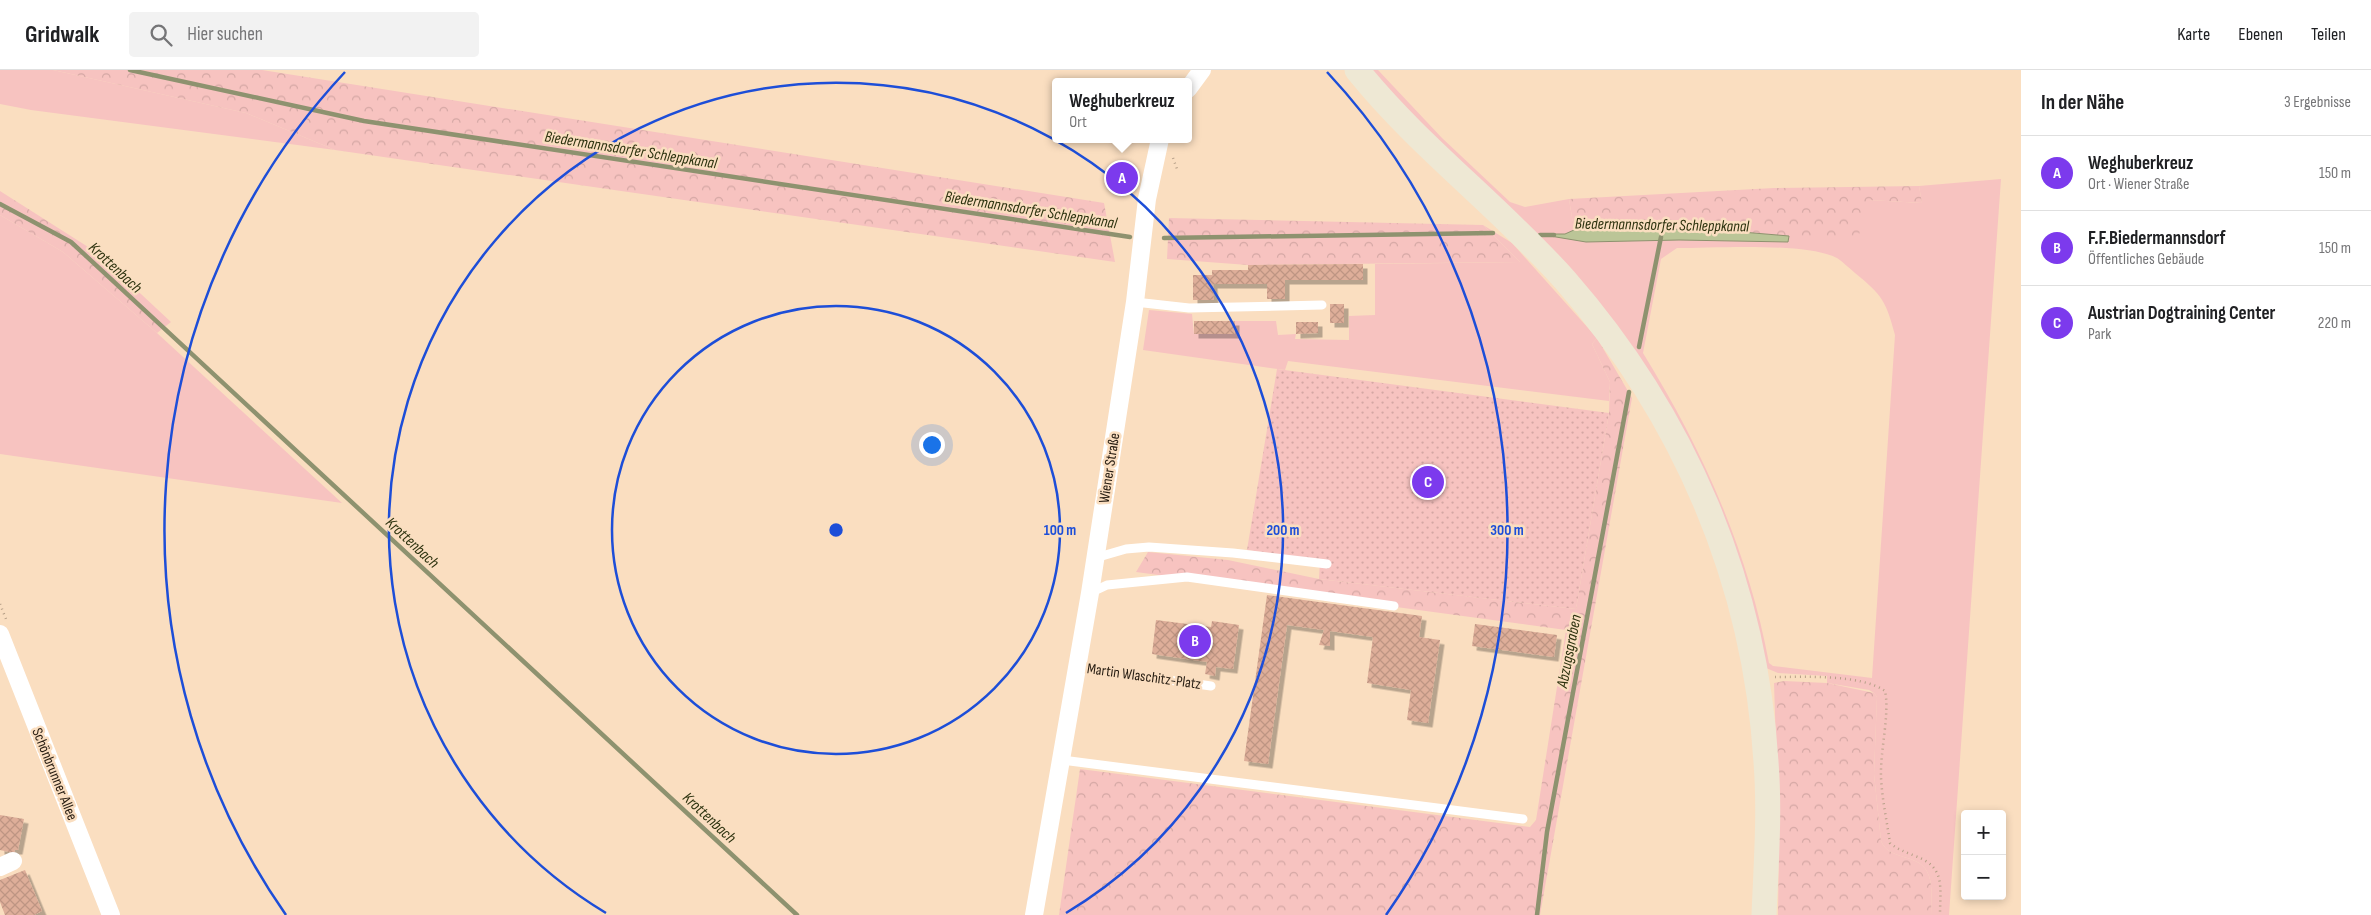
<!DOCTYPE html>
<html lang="de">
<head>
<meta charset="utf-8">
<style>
  :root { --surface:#fff; --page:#f2f2f2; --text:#202124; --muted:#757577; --line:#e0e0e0; --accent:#7c3aed }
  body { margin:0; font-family:"Sofia Sans Condensed",sans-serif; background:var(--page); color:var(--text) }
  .controls { position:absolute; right:15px; bottom:15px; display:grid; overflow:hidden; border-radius:5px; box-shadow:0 2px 8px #0003 }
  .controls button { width:45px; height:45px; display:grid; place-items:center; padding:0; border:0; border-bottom:1px solid var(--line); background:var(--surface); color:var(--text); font:25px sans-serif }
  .you { position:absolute; left:931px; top:374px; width:18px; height:18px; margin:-12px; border:4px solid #fff; border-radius:50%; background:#1a73e8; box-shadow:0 0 0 8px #1a73e833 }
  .badge { display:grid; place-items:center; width:32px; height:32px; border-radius:50%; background:var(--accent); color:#fff; font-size:16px; font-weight:700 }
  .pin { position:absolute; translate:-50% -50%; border:2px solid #fff; box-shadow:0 1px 5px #0006 }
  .popup { position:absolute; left:1052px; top:8px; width:140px; height:65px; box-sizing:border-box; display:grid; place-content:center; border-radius:5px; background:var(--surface); filter:drop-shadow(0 1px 4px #0005); font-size:16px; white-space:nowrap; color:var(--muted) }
  .popup b { font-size:19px; color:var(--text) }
  .popup::after { content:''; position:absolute; left:50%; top:100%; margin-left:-10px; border:10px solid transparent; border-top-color:var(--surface) }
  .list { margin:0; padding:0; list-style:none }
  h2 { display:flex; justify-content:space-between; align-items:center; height:65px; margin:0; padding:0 20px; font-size:21px }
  h2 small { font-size:16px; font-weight:400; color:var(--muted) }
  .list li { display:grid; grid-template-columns:32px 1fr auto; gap:15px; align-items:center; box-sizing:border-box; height:75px; padding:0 20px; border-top:1px solid var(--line) }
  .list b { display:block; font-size:19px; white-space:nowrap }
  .list p { margin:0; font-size:16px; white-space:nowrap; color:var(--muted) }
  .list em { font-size:16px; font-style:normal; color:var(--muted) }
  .icon { flex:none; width:28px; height:28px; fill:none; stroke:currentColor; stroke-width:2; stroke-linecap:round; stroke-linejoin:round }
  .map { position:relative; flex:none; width:2021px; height:845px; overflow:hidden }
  header { display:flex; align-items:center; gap:30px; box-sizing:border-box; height:70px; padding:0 25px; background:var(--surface); border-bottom:1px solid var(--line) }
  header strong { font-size:24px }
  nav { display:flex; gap:28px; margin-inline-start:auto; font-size:18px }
  .search { width:350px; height:45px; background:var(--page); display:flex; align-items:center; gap:12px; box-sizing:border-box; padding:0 18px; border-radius:5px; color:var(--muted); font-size:19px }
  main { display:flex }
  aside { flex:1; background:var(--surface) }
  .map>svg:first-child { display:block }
</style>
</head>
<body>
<header>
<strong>Gridwalk</strong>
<div class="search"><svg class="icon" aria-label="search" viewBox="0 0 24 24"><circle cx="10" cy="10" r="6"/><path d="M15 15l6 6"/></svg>Hier suchen</div>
<nav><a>Karte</a><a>Ebenen</a><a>Teilen</a></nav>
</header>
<main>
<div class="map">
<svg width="2021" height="845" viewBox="0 0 2021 845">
  <defs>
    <pattern id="forest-crowns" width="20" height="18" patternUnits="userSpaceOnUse" patternTransform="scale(1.25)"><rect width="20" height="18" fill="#f7c3c0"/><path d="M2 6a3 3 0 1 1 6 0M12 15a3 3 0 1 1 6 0" fill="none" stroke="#d4a7a4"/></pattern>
    <pattern id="park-dots" width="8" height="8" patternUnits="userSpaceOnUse" patternTransform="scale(1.25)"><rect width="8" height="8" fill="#f7c3c0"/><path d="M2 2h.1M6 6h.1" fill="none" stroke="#d4a7a4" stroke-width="1.8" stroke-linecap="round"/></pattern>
    <pattern id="building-cross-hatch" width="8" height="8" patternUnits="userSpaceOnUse" patternTransform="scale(1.25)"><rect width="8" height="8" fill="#deae99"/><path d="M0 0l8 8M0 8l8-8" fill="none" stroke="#be9583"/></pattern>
    <filter id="shadow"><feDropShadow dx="4.5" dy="4.5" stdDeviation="0" flood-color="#0004"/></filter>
  </defs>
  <rect width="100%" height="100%" fill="#fadec0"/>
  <path fill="#f7c3c0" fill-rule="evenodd" d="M0,0H53L246,43L335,80L31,40L0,34Z
    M1366,0H1378L1442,68L1510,132L1525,137L1569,129L1574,160L1565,164H1551L1550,166L1586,172L1679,170L1788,172L1789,166L1869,130L1922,133L1919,116L2001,109L1949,845H1931C1931,832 1933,818 1929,806C1922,782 1889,792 1881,771L1874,704L1877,627L1874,623L1869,620L1827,613V606L1778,603L1766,598L1667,336ZM1677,178C1715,178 1806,172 1837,188C1843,192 1849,198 1855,203C1882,225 1886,231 1895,265L1872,608L1773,596L1769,593C1748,481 1703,380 1643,283L1661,189Z
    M0,145L63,182L157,263L342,433L0,384Z
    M1483,155L1512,173L1597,268L1592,274L1610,312L1609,331L1288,291L1285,300L1143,280L1149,240L1192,244L1194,264L1235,263V251H1276L1278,265L1296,264L1295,269L1349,270V246L1375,245V194L1520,192Z"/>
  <path fill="url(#forest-crowns)" d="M53,0H262L1104,133L1115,192L335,80L246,43Z
    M1919,116L1922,133L1869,130L1858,168L1789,166L1706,159L1574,160L1569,129L1774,118Z
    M0,121L96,182L171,252L157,263L63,182L0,145Z
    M1169,148L1483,155L1520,192L1248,195L1167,189Z
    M1597,268L1632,328L1540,845H1059L1080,699L1530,757L1536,750L1566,560L1136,502L1148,482L1228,490L1319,509L1576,539L1609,343L1610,312L1592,274Z
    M1784,611L1827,613L1874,623L1877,627L1874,704L1881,771C1889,792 1922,782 1929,806C1933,818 1931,832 1931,845H1778L1779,769L1774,613Z"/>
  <path fill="url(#park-dots)" d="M1277,299L1609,343L1576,539L1319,509L1320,490L1247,480Z"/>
  <path fill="#bbc597" stroke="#8e926f" d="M1706,159L1789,166L1788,172L1679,170L1586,172L1550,166V164H1565L1574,160Z"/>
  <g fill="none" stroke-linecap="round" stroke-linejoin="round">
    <path stroke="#8e926f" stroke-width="4.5" d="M130,0L364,51L1130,167
      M0,134L71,172L797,845
      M1540,165H1554
      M1164,168L1493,163
      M1639,277L1661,167
      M1537,845L1547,762L1629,322"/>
  </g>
  <path fill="url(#building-cross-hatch)" filter="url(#shadow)" d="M1363,194V210H1285V229H1267V214H1213L1214,230H1193V205H1212V200H1248V195Z
    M1330,234H1344V253H1330Z
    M1194,251H1235V264H1194Z
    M1296,252H1318V263L1296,264Z
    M1267,525L1422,546L1419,567L1440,570L1428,653L1407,650L1411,620L1367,613L1373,567L1330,561V576L1319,575L1324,560L1287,555L1268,694L1244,691Z
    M1156,550L1211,557L1212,551L1239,555L1233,599L1216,597L1215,606L1205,604L1207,592L1152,584Z
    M1475,554L1557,565L1554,587L1472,576Z
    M0,745L24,749L18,780H15L14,783L0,780Z
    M25,800L42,841L34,845H5L0,832V810Z"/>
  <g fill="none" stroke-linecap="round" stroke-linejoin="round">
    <path stroke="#b7a088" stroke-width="2.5" stroke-dasharray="1 4" stroke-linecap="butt" d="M1173,88L1177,99
      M0,534L6,549
      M1775,607C1805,607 1861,604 1885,621C1890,643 1880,681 1881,707C1882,729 1887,752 1890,773C1898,780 1906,782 1915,786C1946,797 1940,817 1940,845"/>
    <path stroke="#fff" stroke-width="9" d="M1135,232L1189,238L1322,235
      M1095,488L1126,479L1149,477L1233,483L1327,494
      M1090,523L1107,515L1187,507L1394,536
      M1078,597L1211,616
      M1062,690L1523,749"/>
    <path stroke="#fff" stroke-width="18" d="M1188,19L1202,0
      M0,564L111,845
      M0,797L13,791
      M1034,845L1090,523L1135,232L1147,129L1160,69"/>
    <path stroke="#eee8d4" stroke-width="25" d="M1357,0C1419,77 1499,136 1565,210C1684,346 1755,511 1766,692C1770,743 1766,794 1764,845"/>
  </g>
  <g fill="none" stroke="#1d4ed8" stroke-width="2.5">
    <circle cx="836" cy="460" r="224"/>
    <path d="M606 843A447 447 0 1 1 1066 843"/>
    <path d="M286 845A671 671 0 0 1 345 2M1327 2A671 671 0 0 1 1386 845"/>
  </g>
  <g text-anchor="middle" stroke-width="5" stroke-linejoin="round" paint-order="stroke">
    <g font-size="15" fill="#261c11" stroke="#fadec0">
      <text transform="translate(1109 398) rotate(-81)" y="5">Wiener Straße</text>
      <text transform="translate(1144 606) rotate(8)" y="5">Martin Wlaschitz-Platz</text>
      <text transform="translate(55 704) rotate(68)" y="5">Schönbrunner Allee</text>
    </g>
    <g font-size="16" font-style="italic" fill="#2c320e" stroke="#fadec0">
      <text transform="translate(631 79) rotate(9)" y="6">Biedermannsdorfer Schleppkanal</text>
      <text transform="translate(1031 139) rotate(9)" y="6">Biedermannsdorfer Schleppkanal</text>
      <text transform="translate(1662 154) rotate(1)" y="6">Biedermannsdorfer Schleppkanal</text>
      <text transform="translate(116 197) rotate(43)" y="6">Krottenbach</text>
      <text transform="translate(413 472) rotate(43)" y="6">Krottenbach</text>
      <text transform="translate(1568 581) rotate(-79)" y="6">Abzugsgraben</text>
      <text transform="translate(710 747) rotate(43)" y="6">Krottenbach</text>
    </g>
  </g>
  <circle cx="836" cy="460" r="8" fill="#1d4ed8" stroke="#fadec0" stroke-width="2.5"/>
  <g font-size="15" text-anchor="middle" font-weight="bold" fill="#1d4ed8" stroke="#fadec0" stroke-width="5" stroke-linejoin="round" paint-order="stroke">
    <text x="1060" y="465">100 m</text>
    <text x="1283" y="465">200 m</text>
    <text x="1507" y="465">300 m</text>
  </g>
</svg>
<div class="controls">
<button>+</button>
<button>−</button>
</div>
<div class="you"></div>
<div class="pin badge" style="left:1122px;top:108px">A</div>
<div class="popup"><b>Weghuberkreuz</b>Ort</div>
<div class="pin badge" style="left:1195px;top:571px">B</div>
<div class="pin badge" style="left:1428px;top:412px">C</div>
</div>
<aside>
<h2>In der Nähe<small>3 Ergebnisse</small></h2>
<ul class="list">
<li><span class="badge">A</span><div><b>Weghuberkreuz</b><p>Ort · Wiener Straße</p></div><em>150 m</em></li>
<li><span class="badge">B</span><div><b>F.F.Biedermannsdorf</b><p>Öffentliches Gebäude</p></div><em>150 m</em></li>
<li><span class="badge">C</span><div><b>Austrian Dogtraining Center</b><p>Park</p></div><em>220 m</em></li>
</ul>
</aside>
</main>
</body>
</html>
